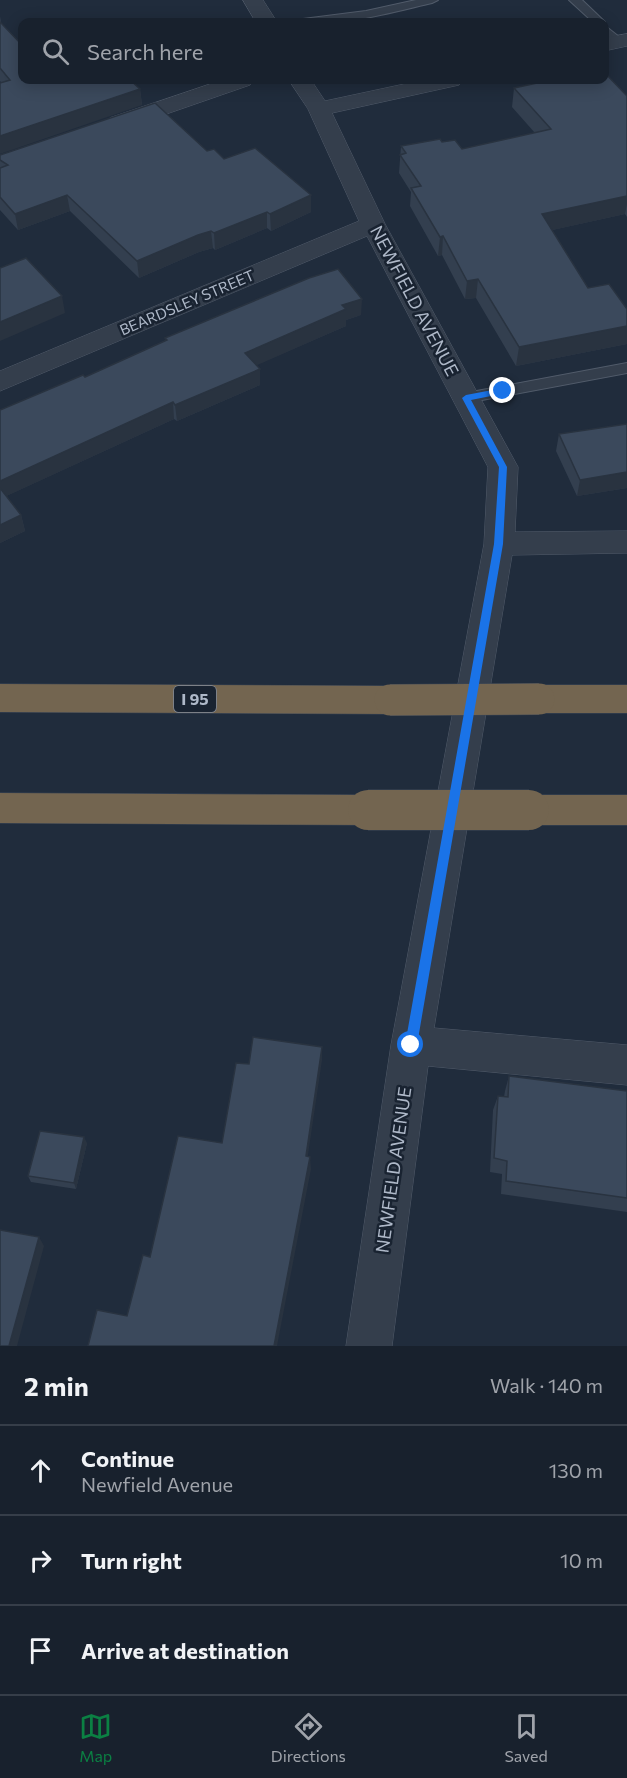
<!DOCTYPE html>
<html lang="en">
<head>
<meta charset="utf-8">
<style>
  :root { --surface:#18212d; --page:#252e39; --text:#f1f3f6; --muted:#9fa3aa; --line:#363e49; --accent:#0b8043 }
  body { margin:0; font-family:Commissioner,sans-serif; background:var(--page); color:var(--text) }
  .stop { position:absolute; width:18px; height:18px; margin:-14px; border:4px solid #1a73e8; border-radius:50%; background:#fff }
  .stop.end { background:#1a73e8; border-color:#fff; box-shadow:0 2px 6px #0008 }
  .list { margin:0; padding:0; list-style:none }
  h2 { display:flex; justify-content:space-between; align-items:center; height:78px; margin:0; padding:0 24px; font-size:26px }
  h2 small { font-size:20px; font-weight:400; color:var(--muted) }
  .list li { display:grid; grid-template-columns:39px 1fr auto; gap:18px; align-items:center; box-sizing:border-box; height:90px; padding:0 24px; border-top:2px solid var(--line) }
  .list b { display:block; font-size:22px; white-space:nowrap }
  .list p { margin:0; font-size:20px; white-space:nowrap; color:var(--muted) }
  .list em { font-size:20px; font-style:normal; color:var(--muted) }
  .icon { flex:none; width:33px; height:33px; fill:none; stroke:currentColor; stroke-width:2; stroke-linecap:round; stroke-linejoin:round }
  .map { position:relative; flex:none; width:627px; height:1346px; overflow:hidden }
  .search { position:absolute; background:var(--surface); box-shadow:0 3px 15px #0003; left:18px; right:18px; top:18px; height:66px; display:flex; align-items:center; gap:15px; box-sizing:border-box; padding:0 21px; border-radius:12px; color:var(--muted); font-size:22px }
  .sheet { height:348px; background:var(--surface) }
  nav { display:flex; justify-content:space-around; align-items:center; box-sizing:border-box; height:84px; border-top:2px solid var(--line); background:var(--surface); font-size:16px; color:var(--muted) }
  nav a { display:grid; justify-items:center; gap:3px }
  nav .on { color:var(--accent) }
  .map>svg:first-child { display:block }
</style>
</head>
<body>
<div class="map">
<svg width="627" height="1346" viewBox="0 0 627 1346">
  <rect width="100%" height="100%" fill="#202c3c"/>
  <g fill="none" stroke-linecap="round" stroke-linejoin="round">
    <defs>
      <path id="lane" d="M416,0H438L432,3C389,13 341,27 297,22L303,19L366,11Z
        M569,0H582L605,22H593Z
        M604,25L623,40V44H615L604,35Z
        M627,363V373L466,403L458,398L466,393Z"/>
      <path id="street" d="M243,0H263L277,22H256Z
        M627,34V46L604,51V38Z
        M222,80H253L250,85L126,128L118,130L110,128L107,123L110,118Z
        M289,80H311L325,101L423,80H462L459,85L332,113L385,224L518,467L515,532L627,531V553L512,555L434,1028L627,1045V1085L428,1066L392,1346H346L391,1045L484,544L488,467L367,236L0,391V371L359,221L308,109Z"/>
      <path id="highway" d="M0,684L390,686L402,690L407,700L402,710L390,714L0,712Z
        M539,685H627V713H539L527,709L522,699L527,689Z
        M0,793L368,795L381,799L386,810L381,821L368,825L0,823Z
        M529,795H627V825H529L516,821L511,810L516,799Z"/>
    </defs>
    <use href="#lane" stroke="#515b6a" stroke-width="2"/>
    <use href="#street" stroke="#515b6a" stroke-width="1"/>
    <use href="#highway" stroke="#3e4857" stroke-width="1"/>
    <use href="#lane" fill="#343e4c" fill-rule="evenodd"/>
    <use href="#street" fill="#343e4c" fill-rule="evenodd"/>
    <use href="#highway" fill="#736550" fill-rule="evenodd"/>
    <defs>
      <path id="highway-bridge-far1" d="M390,700L539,699"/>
      <path id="highway-bridge" d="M368,810H529"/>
    </defs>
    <use href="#highway-bridge-far1" stroke="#3e4857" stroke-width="32" stroke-linecap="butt"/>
    <use href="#highway-bridge" stroke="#3e4857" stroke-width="41" stroke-linecap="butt"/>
    <use href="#highway-bridge-far1" stroke="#736550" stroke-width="31"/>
    <use href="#highway-bridge" stroke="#736550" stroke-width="40"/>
  </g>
  <path fill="#333f4f" d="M0,16L1,23L22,80L140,89L142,105L1,82L0,81Z
    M514,88L627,96V217L625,214L552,230L588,288L627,309V344L516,366L476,298L465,299L442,255L438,256L410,206L411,192L399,173L401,146L442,142L462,149L535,133L512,107Z
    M207,151L311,195V212L271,231L267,228L215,250L213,248L199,252L139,278L70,211L18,230L0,210V155Z
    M361,315L346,320V326L256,365L260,385L177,421L174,419L6,496L21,515L25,531L0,543V410L85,377L166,340L165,338Z
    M627,424V488L577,496L556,451L559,434Z
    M509,1076L627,1091V1212L501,1194L502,1174L490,1172L493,1110L498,1096L504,1097L505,1091Z
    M87,1143L76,1189L31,1182L28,1176Z"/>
  <path fill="#293340" d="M140,89L142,105L0,154V136Z
    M67,195L70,211L18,230L15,214Z
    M311,195V212L271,231L270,214Z
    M627,196V204L625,214L539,233L542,214Z
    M267,212V228L215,250L214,233Z
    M211,231L213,248L199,252L139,278L137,261L198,235Z
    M443,236L442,255L438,256L440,237Z
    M478,279L476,298L465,299L467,281Z
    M62,296L65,313L0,341V322Z
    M362,299L361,315L346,320V326L246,370L245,353L342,305Z
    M627,326V344L516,366L519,347Z
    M260,369V385L177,421L175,405Z
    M173,402L174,419L0,499V481Z
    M627,472V488L577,496L580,480Z
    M21,515L25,531L0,543V525Z
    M322,1047V1060L306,1168V1156Z
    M84,1137L87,1143L76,1189L74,1183Z
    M310,1157L311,1169L277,1346H274Z
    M39,1237L44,1246L17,1346H9Z"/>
  <path fill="#3b495c" stroke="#293340" stroke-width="1.5" d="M0,22L22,45V80H130L140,89L0,136V83L10,80L0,68Z
    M604,72L627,96V196L542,214L588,288L609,284L627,309V326L519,347L478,279L467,281L443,236L440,237L411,188L421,186L400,155L406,153L401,146L440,139L442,142L455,140L462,149L551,129L514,88L551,80H604Z
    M155,103L207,151L214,149L224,159L255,148L311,195L270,214L267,212L214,233L211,231L198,235L137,261L67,195L15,214L0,197V168L8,165L0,160V155Z
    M26,258L62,296L0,322V268Z
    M338,269L362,299L342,305L346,309L245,353L260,369L175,405L173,402L0,481V410L83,375L85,377L167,340L165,338L309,278Z
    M627,424V472L580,480L559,434Z
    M0,488L21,515L0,525Z
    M253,1037L322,1047L306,1156L310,1157L274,1346H88L97,1310L127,1316L143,1255L150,1257L178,1136L222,1143L236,1063L249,1064Z
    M509,1076L627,1091V1198L506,1181L507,1161L494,1158L498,1096L508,1097Z
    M40,1131L84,1137L74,1183L28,1176Z
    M0,1230L39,1237L9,1346H0Z"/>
  <path fill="#1a73e8" d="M503,388L507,391L506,393L471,400L507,467L503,544L417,1045L411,1051L405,1045L494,544L499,467L462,398L466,395Z"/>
  <g text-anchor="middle" stroke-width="5" stroke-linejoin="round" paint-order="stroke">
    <g font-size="15" fill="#aeb8c8" stroke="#192331">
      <text transform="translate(187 303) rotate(-23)" y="5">BEARDSLEY STREET</text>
    </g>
    <rect fill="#192331" stroke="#818b9b" stroke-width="1.5" x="174" y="686" width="42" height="26" rx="4.5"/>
    <g font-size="16" font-weight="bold" fill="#aeb8c8">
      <text x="195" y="705">I 95</text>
    </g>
    <g font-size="18" fill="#aeb8c8" stroke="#192331">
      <text transform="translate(414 301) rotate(62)" y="6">NEWFIELD AVENUE</text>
      <text transform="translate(394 1170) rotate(-82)" y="6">NEWFIELD AVENUE</text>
    </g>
  </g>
</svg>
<div class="stop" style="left:411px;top:1045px"></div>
<div class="stop end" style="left:503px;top:391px"></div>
<div class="search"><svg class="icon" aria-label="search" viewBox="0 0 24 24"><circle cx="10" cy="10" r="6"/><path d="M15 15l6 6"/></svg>Search here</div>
</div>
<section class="sheet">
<h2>2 min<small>Walk · 140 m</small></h2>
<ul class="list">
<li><svg class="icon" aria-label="ahead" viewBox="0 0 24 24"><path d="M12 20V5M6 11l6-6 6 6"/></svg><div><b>Continue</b><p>Newfield Avenue</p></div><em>130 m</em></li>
<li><svg class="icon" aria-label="right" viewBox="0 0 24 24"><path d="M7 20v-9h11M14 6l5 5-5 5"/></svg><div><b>Turn right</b></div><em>10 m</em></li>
<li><svg class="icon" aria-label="arrive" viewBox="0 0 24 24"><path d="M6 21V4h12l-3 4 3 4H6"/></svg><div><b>Arrive at destination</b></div></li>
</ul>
</section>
<nav>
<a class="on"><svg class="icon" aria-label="map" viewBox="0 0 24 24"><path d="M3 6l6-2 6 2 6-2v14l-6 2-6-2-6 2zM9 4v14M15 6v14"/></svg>Map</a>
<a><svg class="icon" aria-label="directions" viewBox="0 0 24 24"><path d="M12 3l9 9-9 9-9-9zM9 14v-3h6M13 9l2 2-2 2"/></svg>Directions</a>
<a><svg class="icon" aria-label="saved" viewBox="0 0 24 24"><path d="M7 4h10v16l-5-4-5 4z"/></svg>Saved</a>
</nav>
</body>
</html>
